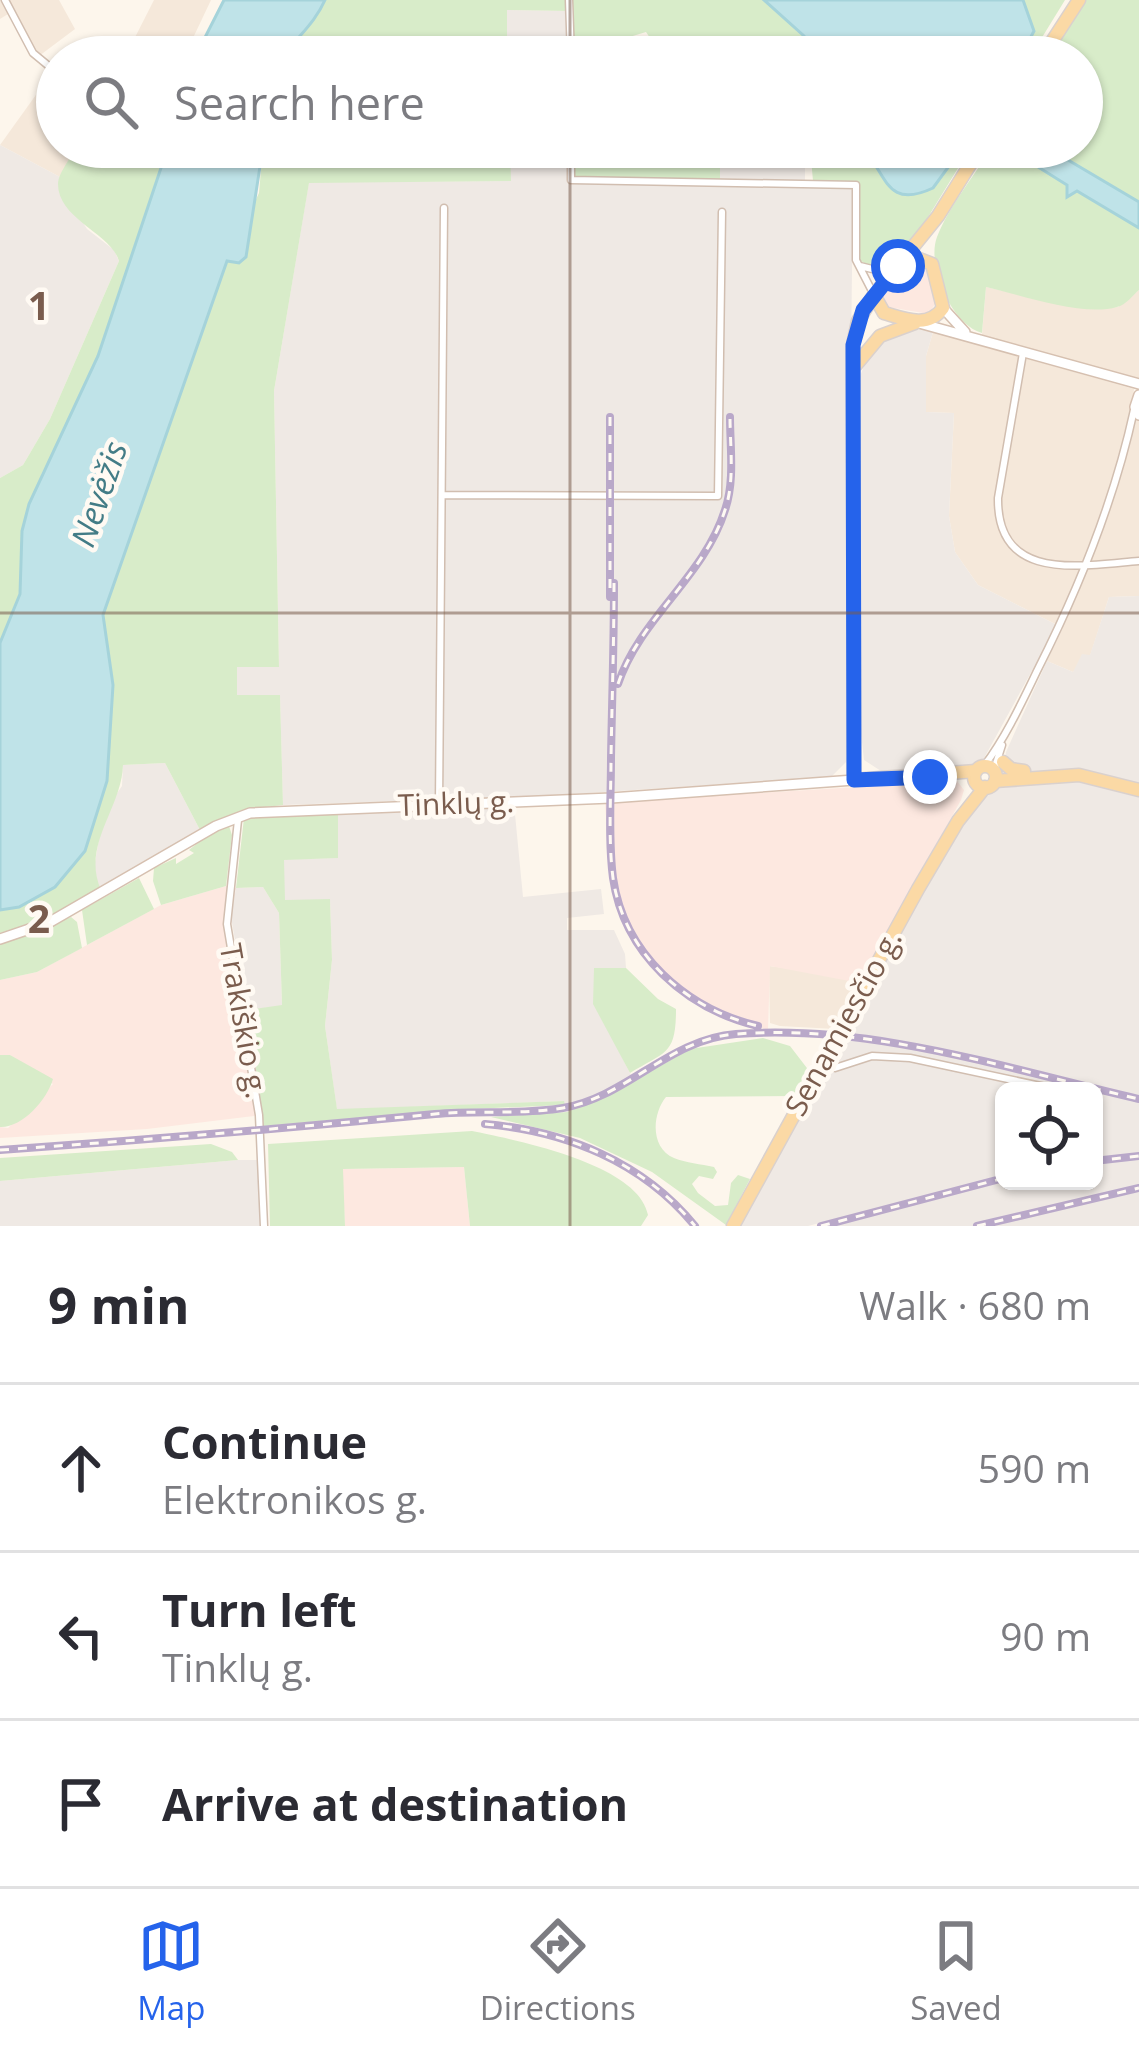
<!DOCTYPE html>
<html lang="en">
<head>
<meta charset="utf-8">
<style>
  :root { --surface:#fff; --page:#f2f2f3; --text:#2b2b33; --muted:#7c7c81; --line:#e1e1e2; --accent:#2563eb }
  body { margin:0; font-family:"Open Sans",sans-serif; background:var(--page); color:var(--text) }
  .controls { position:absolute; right:36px; bottom:36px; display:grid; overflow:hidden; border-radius:18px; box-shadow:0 3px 9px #0004 }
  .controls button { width:108px; height:108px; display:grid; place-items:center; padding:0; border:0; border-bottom:3px solid var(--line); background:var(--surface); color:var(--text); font:60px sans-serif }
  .stop { position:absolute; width:36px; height:36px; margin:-27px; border:9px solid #2563eb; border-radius:50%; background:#fff }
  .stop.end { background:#2563eb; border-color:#fff; box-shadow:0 3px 12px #0008 }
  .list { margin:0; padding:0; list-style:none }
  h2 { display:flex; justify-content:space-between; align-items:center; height:156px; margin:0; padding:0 48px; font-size:51px }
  h2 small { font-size:39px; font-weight:400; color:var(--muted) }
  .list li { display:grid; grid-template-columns:78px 1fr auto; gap:36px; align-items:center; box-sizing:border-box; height:168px; padding:0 48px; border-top:3px solid var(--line) }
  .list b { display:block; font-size:45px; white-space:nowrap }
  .list p { margin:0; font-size:39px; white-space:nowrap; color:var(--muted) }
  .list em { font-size:39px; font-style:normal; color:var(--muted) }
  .icon { flex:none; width:66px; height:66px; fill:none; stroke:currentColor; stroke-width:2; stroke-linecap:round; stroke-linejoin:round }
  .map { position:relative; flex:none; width:1139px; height:1226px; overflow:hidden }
  .search { position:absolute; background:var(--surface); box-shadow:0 3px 9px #0004; left:36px; right:36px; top:36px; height:132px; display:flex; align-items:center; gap:30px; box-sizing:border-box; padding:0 42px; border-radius:66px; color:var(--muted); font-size:45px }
  .sheet { height:660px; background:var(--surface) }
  nav { display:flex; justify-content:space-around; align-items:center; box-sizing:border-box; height:168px; border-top:3px solid var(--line); background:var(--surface); font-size:33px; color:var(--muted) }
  nav a { display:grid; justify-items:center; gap:6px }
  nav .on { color:var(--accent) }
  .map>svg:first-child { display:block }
</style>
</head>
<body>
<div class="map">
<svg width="1139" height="1226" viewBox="0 0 1139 1226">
  <rect width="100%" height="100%" fill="#fdf6ec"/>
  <path fill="#f5e8da" d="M0,0H59L75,29L35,59L8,14L0,19Z
    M154,0H211L184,57H125Z
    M38,92L57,102V147H77L60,177L0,145Z
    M986,287L1074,307L1104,308L1118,307L1139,290V379L982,335Z
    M933,332L1134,389L1131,417L1139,419V596L1109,597L1090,656L1073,672L1047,661L1063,628L978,585L955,552L949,516L954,413L926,412V356Z
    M769,966L822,973L860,983L835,1029L780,1026L770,1023Z"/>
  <path fill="#fde8e0" d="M906,262L925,264L928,270L936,302L929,314L882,306L879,293Z
    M957,781L964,790L961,800L860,983L770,966L768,1030L717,1015L685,997L657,973L624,926L610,879L605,802Z
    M226,886L236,888L231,925L263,1115L147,1129L0,1138V1127L8,1128L53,1084L10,1055H0V980L37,972L161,905Z
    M464,1167L470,1226H345L342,1169Z"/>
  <path fill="#efe9e4" d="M506,10L569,11L571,57H507Z
    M0,145L60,177L58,183L87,229L114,250L119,261L50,419L23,465L0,478Z
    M510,147H571L720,182V147H805V186L853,188L846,762L831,777L542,796L283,805L280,696L237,695V666H279L274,391L309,182L510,181Z
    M917,327L933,332L926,356V412L954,413L949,516L955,552L978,585L1057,625L983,760L976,765L881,771L864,760L861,733L859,379L870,350L882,339Z
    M1139,596V1154L1094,1157V1091H1004V1175L808,1226H738L920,890L982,791L1001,783L1006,752L1047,661L1073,672L1082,654L1090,655L1109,597Z
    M165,763L200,830L101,890L93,873L99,839L113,799L122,786L123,765Z
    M514,804L523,897L601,889L604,914L567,918V930H614L625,954L626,968H594L618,1049L634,1081L608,1096L567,1112L563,1101L337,1110L325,1026L332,960L330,900H284V859L338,858V812Z
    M263,887L279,913L282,1006L247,1010L231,917L236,888Z
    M1139,1159V1226H831L1004,1181H1094V1164Z
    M238,1160H259L264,1226H0V1181Z"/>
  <path fill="#d8ecc9" d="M325,0H764L804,36L818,57H663L646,32L626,38L611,57H571L569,11L507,10V57H283C297,37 315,22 325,0Z
    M1023,0H1065L1030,57H1020C1034,34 1034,24 1023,0Z
    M1084,0H1139V290C1133,295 1126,305 1117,307C1083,317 1021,295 986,287L982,333C952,325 926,266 937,237C949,206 975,175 992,147H1082V57H1058L1064,46L1058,40Z
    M77,147H168L98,356L68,426L42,473L22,531L20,594L0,643V478L23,465L50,419L119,261C111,233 57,219 58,183C59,172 72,156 77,147Z
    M263,147H510L511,181L309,183L274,391L279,667H237V695H280L283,805L242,810L200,830L165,763L123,765C122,808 81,845 101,890L58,915L0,933V910L19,907L55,887L85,851L107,781L113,685L103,616L227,260L259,193Z
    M571,147H720V183L571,180Z
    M810,147H861C894,177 872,202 933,188L963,147H971L917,235L894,263L875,269L859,260V182L813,181Z
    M338,812V858L284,860L285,900L330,899L332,960L325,1026L337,1109L564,1101L565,1105L449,1110L264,1126L247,1010L282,1005L279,913L263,887L236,888L244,818Z
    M229,826L232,835L226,886L161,905L153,881L154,868L176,858V864L194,853L189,850L204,838Z
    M139,878L154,909L87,945L82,910Z
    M71,917L77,922L82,948L37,972L0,980V942Z
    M594,968H626L658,999L676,1009C676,1055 666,1051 630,1073L593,1004Z
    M763,1038L790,1046L810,1072L797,1096L666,1097C652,1114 650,1148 674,1158C686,1163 701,1164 714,1167L717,1172L713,1179L699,1176L692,1184L698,1193L715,1206L728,1205L731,1183L738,1175L750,1179L726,1225L652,1172L580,1138L491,1117L567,1112L608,1096L690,1049Z
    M0,1055H10L53,1079C47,1100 22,1128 0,1127Z
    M472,1131C516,1140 639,1164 648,1215L641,1226H470L464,1167L343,1169L345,1226H270L268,1144Z
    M211,1144L232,1152L238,1160L0,1181V1158Z"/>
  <path fill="#bfe3e8" stroke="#a5d3da" stroke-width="3" d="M224,0H325C315,23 297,37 283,57H195Z
    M764,0H1023L1034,31L1020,57H818L804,36Z
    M168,147H263L246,257L239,263L227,261L103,615L113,685L107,781L85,851L55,887L19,907L0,910V643L20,594L22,531L29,504L98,356Z
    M861,147H963L933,188C884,211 887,171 861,147Z
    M1006,147H1046L1139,202V228L1077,191L1067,197V185Z"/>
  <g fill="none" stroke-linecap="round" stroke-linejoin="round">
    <defs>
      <path id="minor" d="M5,0L33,53L56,72
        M569,0L571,57
        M571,147V180L856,185V260L874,295
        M860,266L880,271L894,268
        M1023,353L998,498C997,582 1078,566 1139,561
        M443,495L718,496L722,212
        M984,766C1006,737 1022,702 1038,669C1080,586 1114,502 1134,410
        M994,770L1002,745
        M439,804L444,208
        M238,820L227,924L259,1115L264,1226
        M826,1064L835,1068L872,1056L910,1058L1064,1091"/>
      <path id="secondary" d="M943,308L965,332
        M919,323L1139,384
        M1139,395L1135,407L1139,415
        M0,939L50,922L216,826L250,813L611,798L854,780"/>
      <path id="primary" d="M1042,57L1079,0
        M903,260L914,257L932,264L943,308C928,329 905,319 884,313L874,295L938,216L981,147
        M874,295L858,321L853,345L854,780L976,771
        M855,366L880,336L915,323
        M1003,762L1011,769L1024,771
        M974 777a11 11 0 1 1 22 0a11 11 0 1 1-22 0Z
        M995,781L1079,775L1139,790
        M733,1226L918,889L958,821L985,787"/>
    </defs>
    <use href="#minor" stroke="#d1beb0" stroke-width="9"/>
    <use href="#secondary" stroke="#d6c0b0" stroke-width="12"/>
    <use href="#primary" stroke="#dad1cd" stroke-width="15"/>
    <use href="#minor" stroke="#fff" stroke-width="6"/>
    <use href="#secondary" stroke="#fff" stroke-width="9"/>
    <use href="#primary" stroke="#fbd9a5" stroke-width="12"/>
    <defs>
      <path id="rail" d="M610,417V597
        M614,583C614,641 612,700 611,758C611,797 608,839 613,878C624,954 686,1009 758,1026
        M618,684C640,618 704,577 725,510C735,481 730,447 730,417
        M485,1124C566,1131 643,1162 695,1226
        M0,1150C145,1140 290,1128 435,1114C477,1110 521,1115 563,1108C627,1097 669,1039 736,1034C873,1024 1008,1069 1139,1099
        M1094,1161L1139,1156
        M821,1226L1004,1178
        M977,1226L1139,1188"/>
    </defs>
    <use href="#rail" stroke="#b9a8c9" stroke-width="8"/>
    <use href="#rail" stroke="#fffaf3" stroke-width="3" stroke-dasharray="9" stroke-linecap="butt"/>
  </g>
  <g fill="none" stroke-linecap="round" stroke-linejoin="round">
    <path stroke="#2563eb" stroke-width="15" d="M898,266L863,310L853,345L854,780L930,777"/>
  </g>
  <path fill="none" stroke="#7a5c4d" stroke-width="3" stroke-opacity="0.55" d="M570,0V57M570,147V1226M0,613H1139"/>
  <g text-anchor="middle" stroke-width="9" stroke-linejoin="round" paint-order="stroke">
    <g font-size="30" fill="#7a5c4d" stroke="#fffaf3">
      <text transform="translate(456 804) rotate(-2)" y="10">Tinklų g.</text>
      <text transform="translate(243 1021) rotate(80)" y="10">Trakiškio g.</text>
      <text transform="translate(844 1023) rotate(-61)" y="10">Senamiesčio g.</text>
    </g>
    <g font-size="33" font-style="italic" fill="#437c86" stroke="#fffaf3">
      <text transform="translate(99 494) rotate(-71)" y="12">Nevėžis</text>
    </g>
  </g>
  <g font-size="39" text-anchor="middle" font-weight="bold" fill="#7a5c4d" stroke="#fffaf3" stroke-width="9" stroke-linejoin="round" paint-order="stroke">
    <text x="39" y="320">1</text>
    <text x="39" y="933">2</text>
  </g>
</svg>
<div class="controls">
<button><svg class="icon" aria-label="locate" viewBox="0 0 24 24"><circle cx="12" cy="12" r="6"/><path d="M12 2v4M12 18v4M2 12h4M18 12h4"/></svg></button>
</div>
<div class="stop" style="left:898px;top:266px"></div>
<div class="stop end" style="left:930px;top:777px"></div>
<div class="search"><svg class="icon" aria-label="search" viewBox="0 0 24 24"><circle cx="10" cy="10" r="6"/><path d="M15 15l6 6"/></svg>Search here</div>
</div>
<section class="sheet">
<h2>9 min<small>Walk · 680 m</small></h2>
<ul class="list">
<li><svg class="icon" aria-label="ahead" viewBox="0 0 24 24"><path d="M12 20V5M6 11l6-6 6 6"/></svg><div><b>Continue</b><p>Elektronikos g.</p></div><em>590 m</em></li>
<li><svg class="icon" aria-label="left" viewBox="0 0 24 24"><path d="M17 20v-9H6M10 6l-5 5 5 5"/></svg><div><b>Turn left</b><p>Tinklų g.</p></div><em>90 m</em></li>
<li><svg class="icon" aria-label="arrive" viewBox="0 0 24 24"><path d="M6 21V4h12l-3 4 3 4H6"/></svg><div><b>Arrive at destination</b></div></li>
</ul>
</section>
<nav>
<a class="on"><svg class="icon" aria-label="map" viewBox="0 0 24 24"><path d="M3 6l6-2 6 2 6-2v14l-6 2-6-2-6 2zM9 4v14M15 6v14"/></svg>Map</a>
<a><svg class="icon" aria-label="directions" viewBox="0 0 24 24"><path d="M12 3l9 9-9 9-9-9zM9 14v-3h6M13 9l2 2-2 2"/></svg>Directions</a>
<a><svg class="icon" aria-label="saved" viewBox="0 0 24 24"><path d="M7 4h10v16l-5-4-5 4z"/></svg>Saved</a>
</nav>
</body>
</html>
